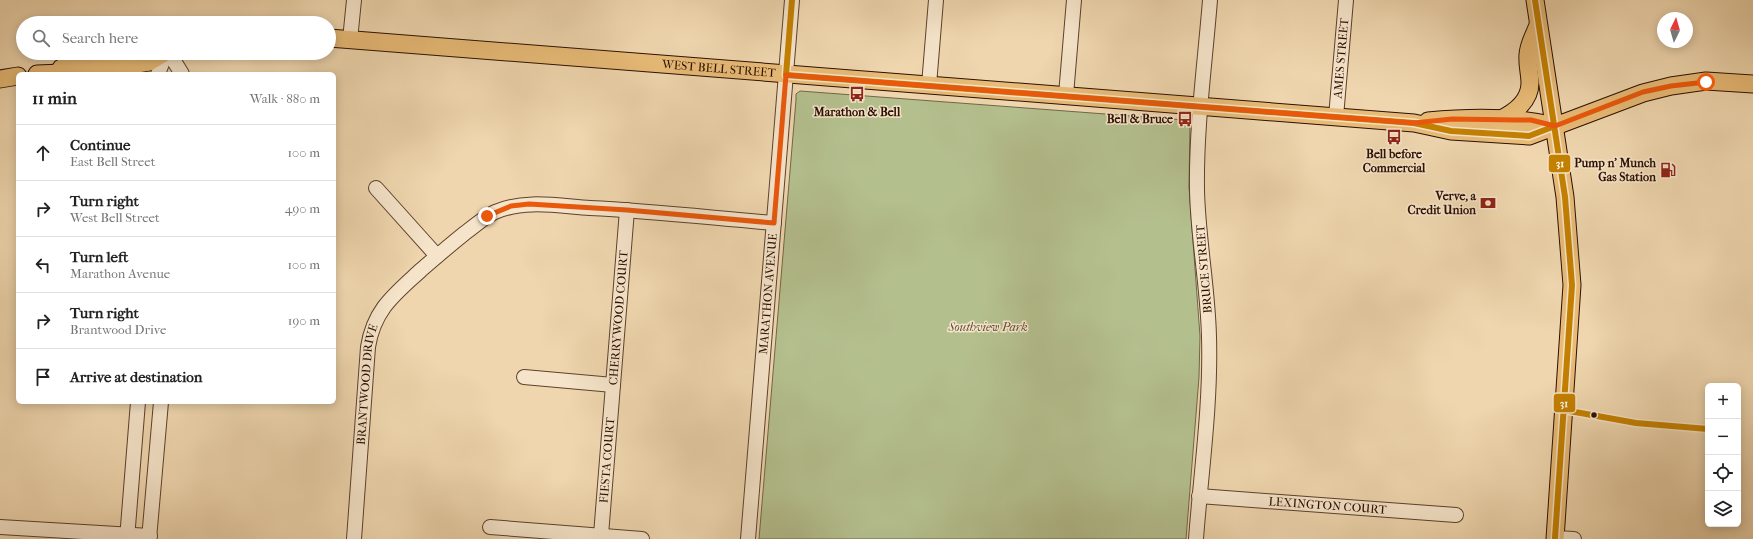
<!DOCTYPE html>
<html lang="en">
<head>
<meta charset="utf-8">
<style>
  :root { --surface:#fff; --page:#f2f2f2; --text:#222; --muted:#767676; --line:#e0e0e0 }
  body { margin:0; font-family:"IM FELL French Canon",serif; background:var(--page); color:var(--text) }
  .controls { position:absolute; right:12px; bottom:12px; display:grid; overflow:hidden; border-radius:6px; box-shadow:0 2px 10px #0003 }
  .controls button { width:36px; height:36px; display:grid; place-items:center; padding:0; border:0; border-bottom:1px solid var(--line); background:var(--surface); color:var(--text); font:20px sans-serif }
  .compass { position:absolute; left:1657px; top:12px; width:36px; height:36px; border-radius:50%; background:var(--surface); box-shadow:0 2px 10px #0003; rotate:5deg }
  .stop { position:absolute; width:12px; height:12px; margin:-9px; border:3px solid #ea580c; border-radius:50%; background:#fff }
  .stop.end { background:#ea580c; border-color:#fff; box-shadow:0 1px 4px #0008 }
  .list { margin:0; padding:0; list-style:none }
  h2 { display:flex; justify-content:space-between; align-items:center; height:52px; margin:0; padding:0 16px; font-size:17px }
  h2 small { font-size:13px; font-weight:400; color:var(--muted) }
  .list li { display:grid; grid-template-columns:26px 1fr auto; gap:12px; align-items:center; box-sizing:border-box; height:56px; padding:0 16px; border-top:1px solid var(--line) }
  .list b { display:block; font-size:15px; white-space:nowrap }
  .list p { margin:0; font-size:13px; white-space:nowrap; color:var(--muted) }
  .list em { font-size:13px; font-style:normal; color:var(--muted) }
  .icon { flex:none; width:22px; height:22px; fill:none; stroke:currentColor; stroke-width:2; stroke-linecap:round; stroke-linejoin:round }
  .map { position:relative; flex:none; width:1753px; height:539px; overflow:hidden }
  .search { position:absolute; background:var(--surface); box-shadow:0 2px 10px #0003; left:16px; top:16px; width:320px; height:44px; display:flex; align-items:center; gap:10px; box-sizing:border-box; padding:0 14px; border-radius:22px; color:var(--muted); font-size:15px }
  .panel { position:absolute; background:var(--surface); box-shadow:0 2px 10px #0003; left:16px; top:72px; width:320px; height:332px; border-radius:6px }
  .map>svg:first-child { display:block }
</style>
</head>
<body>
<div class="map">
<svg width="1753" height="539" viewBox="0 0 1753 539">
  <rect width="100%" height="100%" fill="#efd6ae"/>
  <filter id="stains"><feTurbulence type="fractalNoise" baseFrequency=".005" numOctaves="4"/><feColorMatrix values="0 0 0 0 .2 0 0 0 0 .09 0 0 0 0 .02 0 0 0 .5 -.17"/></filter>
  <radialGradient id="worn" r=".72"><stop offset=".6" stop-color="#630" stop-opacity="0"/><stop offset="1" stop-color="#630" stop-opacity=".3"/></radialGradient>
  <path fill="#b4bf8e" stroke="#706747" d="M800,91L1185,120L1190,122L1189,187L1200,336L1199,377L1186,539H759L796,100V94Z"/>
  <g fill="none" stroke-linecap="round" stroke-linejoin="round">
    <defs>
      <g id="minor">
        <path d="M350,40L354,0"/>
        <path d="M169,53L182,74"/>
        <path d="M158,74L166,53"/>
        <path d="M929,85L936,0"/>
        <path d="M1066,95L1074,0"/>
        <path id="s1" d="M1336,117L1346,0"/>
        <path d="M376,188L437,256"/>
        <path d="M524,377L613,385"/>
        <path id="s2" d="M1199,496L1456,515"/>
        <path d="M0,527L150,536"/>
        <path d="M490,527L642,539"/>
        <path id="s3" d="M601,535L627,210"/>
        <path d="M1555,538L1574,539"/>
        <path d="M127,539L138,402"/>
        <path d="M149,539L161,402"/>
        <path id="s4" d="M354,539L368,347C374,309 395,294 421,270C436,257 450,245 465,233C475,226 484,217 495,212C525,199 559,206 590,208C652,211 713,218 774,223"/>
        <path id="s5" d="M748,539L792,0"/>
        <path d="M1196,539C1201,472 1211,404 1209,337C1208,288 1198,239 1197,190C1196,127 1205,63 1210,0"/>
      </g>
      <g id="major">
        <path d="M1535,0L1565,197L1572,285L1555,539"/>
        <path id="s6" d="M329,38L1414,123L1451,131L1529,136L1643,93L1671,86L1706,81L1753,84"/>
        <path d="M61,68L86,59L121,53"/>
        <path d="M37,74L89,72L149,62L164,53"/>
        <path d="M0,79L18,76"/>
        <path d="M1499,120C1514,113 1530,101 1530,83C1530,74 1527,64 1528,55C1528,45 1535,34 1538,25"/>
        <path d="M1428,121C1470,117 1514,116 1555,126"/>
      </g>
    </defs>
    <use href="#minor" stroke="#5d412c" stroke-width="16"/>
    <use href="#major" stroke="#2c0f00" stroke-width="19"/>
    <use href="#minor" stroke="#f5e4ca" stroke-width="14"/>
    <use href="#major" stroke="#e8bb77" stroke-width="17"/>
    <defs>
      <path id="bus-1" d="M1535,0L1565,197L1572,285L1555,538
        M786,75L1414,123L1451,131L1529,136L1555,126
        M786,75L792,0
        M1564,410L1636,423L1708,429"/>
    </defs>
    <use href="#bus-1" stroke="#f5e4ca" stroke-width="9"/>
    <use href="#bus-1" stroke="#c48000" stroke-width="6"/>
  </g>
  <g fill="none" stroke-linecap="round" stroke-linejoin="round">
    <path stroke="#ea580c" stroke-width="5" d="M487,216L511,206L529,204L627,210L774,223L786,75L1414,123L1452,119L1517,120H1531L1555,126L1643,92L1671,86L1706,82"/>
  </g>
  <defs>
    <symbol id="bus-bare" viewBox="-9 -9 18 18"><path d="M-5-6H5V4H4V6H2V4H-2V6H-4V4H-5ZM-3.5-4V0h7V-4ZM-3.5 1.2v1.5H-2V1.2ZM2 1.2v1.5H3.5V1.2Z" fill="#8f2418" stroke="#f5e4ca" stroke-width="2.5" paint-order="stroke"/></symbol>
    <symbol id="fuel-bare" viewBox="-9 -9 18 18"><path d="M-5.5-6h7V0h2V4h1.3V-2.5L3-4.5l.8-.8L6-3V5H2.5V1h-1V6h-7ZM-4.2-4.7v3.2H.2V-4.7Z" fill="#8f2418" stroke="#f5e4ca" stroke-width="2.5" paint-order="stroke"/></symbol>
    <symbol id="bank-bare" viewBox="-9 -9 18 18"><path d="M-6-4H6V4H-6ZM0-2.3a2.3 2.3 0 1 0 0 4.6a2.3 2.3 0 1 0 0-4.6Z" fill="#8f2418" stroke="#f5e4ca" stroke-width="2.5" paint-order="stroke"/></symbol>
  </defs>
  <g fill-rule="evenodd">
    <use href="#bus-bare" x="846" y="83" width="22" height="22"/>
    <use href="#bus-bare" x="1174" y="108" width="22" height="22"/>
    <use href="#bus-bare" x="1383" y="126" width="22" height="22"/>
    <use href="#fuel-bare" x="1657" y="159" width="22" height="22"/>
    <use href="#bank-bare" x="1477" y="192" width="22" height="22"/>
  </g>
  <circle fill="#2c0f00" stroke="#f5e4ca" stroke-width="1.5" cx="1594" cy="415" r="3.5"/>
  <g text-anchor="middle" stroke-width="3" stroke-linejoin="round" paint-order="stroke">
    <g font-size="12" fill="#2c0f00" stroke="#f5e4ca">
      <text dy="4" stroke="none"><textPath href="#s1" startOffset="59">AMES STREET</textPath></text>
      <text dy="4" stroke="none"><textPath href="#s6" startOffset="391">WEST BELL STREET</textPath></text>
      <text transform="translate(1204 269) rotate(-95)" y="4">BRUCE STREET</text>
      <text dy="4" stroke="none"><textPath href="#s5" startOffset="246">MARATHON AVENUE</textPath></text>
      <text dy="4" stroke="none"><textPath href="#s3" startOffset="218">CHERRYWOOD COURT</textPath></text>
      <text dy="4" stroke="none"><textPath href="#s4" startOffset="155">BRANTWOOD DRIVE</textPath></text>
      <text dy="4" stroke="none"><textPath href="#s3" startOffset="75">FIESTA COURT</textPath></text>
      <text dy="4" stroke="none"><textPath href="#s2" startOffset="129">LEXINGTON COURT</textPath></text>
    </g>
    <g font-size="12" font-weight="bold" fill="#2c0f00" stroke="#f5e4ca" text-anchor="end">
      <text x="857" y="116" text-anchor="middle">Marathon &amp; Bell</text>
      <text x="1173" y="123">Bell &amp; Bruce</text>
      <text x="1394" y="158" text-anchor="middle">Bell before<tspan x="1394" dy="14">Commercial</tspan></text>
      <text x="1656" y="167">Pump n' Munch<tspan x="1656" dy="14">Gas Station</tspan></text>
      <text x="1476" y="200">Verve, a<tspan x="1476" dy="14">Credit Union</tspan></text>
    </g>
    <g font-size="12" font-style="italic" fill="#5c4d32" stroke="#f5e4ca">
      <text x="988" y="331">Southview Park</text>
    </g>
  </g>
  <g stroke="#f5e4ca" stroke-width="1.5">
    <rect x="1548" y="154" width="23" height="19" rx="4" fill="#c48000"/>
    <rect x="1553" y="393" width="23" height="20" rx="4" fill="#c48000"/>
  </g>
  <g font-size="11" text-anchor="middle" font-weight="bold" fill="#fff">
    <text x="1560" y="167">31</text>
    <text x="1564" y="407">31</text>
  </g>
  <rect width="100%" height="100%" filter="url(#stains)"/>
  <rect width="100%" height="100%" fill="url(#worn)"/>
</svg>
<div class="controls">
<button>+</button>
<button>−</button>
<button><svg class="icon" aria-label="locate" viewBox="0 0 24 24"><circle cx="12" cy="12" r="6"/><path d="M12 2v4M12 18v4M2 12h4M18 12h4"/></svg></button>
<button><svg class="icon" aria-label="layers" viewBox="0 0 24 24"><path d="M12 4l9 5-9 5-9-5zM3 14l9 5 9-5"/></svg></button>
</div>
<svg class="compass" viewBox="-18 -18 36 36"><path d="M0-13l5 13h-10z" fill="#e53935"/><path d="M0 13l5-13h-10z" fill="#767676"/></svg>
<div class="stop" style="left:1706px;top:82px"></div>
<div class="stop end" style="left:487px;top:216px"></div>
<div class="search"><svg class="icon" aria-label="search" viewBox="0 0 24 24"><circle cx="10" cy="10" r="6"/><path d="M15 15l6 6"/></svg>Search here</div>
<section class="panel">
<h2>11 min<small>Walk · 880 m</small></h2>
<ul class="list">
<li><svg class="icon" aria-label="ahead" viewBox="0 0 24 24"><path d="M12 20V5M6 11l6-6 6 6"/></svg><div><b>Continue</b><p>East Bell Street</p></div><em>100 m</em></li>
<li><svg class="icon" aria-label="right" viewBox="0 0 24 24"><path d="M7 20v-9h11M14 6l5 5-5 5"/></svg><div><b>Turn right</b><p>West Bell Street</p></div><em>490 m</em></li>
<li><svg class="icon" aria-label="left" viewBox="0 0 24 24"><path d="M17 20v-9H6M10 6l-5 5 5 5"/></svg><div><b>Turn left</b><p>Marathon Avenue</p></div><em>100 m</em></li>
<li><svg class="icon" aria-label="right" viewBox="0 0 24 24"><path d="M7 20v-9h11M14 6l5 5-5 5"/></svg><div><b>Turn right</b><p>Brantwood Drive</p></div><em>190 m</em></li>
<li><svg class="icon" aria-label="arrive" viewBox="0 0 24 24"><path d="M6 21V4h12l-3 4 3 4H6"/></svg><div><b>Arrive at destination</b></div></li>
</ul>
</section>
</div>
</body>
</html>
